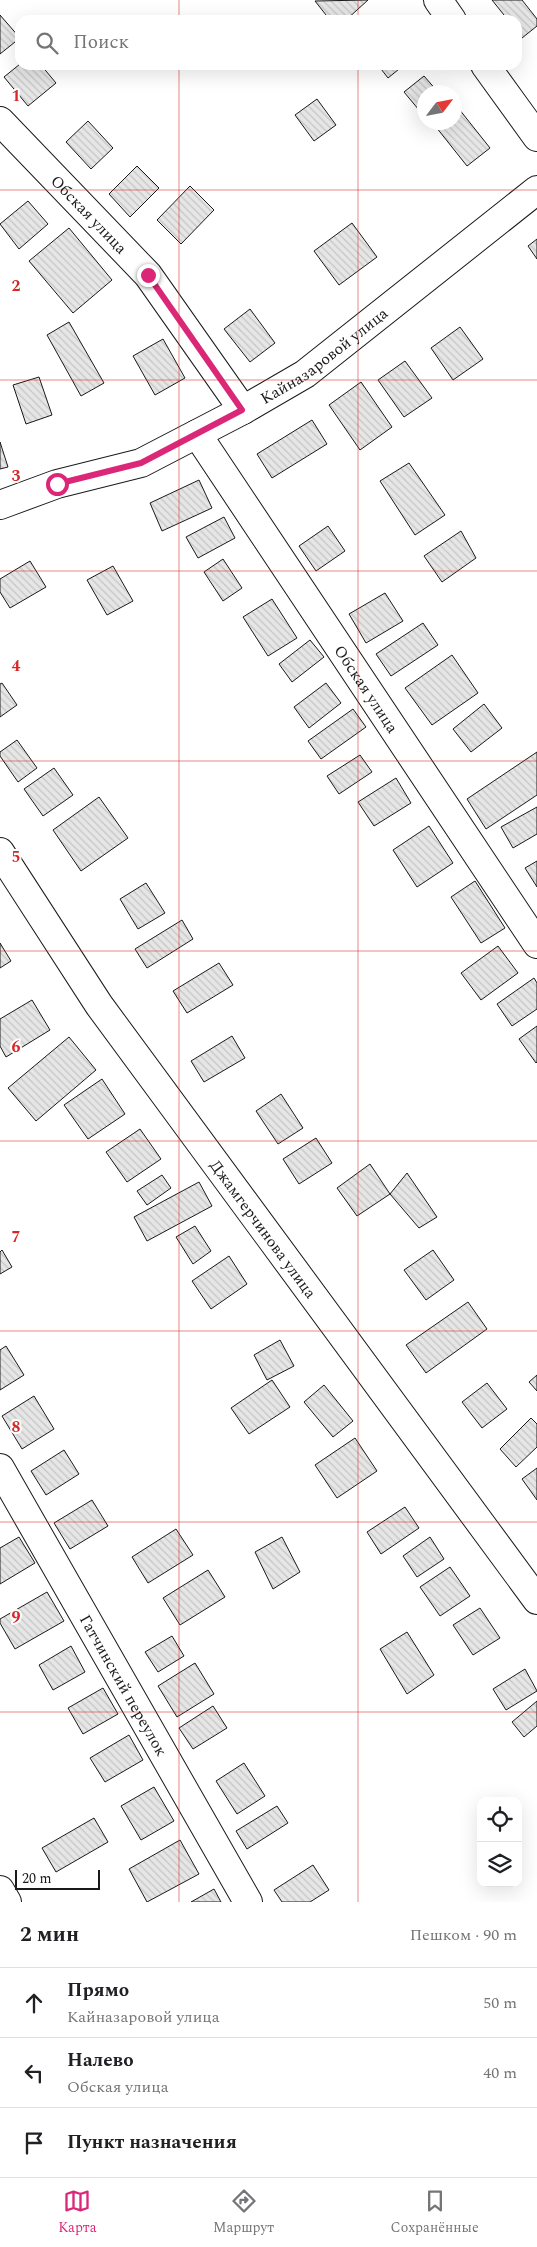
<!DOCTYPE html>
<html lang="ru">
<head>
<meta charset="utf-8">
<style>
  :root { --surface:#fff; --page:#f6f6f6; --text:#202124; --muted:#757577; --line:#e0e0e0; --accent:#db2777 }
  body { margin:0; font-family:Spectral,serif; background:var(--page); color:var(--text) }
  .controls { position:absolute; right:15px; bottom:15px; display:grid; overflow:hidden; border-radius:10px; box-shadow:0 5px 20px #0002 }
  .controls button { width:45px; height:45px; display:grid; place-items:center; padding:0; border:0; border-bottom:1px solid var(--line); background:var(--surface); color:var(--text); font:25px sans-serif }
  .compass { position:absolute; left:417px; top:85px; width:45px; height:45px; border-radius:50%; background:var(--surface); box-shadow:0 5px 20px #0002; rotate:58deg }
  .scale { position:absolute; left:15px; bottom:12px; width:85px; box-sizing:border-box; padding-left:5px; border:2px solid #1a1a1a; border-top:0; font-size:14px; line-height:18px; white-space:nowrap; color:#1a1a1a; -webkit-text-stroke:4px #fff; paint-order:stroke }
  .stop { position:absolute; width:15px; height:15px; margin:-11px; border:4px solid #db2777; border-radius:50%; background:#fff }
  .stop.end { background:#db2777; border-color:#fff; box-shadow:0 1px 5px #0008 }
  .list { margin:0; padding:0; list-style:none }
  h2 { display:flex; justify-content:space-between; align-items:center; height:65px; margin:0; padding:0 20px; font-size:21px }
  h2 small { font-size:16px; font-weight:400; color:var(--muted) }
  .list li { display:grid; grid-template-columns:32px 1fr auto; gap:15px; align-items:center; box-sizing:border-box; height:70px; padding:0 20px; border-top:1px solid var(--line) }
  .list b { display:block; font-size:19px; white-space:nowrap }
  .list p { margin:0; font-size:16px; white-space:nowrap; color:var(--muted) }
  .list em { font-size:16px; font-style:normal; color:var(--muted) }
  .icon { flex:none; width:28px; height:28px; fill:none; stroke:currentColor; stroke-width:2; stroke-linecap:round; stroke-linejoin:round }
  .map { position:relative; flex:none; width:537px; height:1902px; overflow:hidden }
  .search { position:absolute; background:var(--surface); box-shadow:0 5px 20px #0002; left:15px; right:15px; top:15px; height:55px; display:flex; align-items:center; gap:12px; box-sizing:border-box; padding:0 18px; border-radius:15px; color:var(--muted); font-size:19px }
  .sheet { height:275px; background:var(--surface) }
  nav { display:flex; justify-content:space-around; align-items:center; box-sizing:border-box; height:70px; border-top:1px solid var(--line); background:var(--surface); font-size:14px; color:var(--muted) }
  nav a { display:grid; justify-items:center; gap:2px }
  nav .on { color:var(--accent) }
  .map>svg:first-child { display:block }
</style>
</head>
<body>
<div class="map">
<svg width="537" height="1902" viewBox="0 0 537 1902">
  <defs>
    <pattern id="building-back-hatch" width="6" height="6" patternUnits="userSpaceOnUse" patternTransform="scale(1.25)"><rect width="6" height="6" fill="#e6e6e6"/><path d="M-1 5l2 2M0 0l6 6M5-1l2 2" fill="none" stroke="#c5c5c5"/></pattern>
  </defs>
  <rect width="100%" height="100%" fill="#fff"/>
  <path fill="url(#building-back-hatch)" stroke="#1a1a1a" d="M368,0L346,20H330L315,1Z
    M492,0H522L537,19V26L522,38L517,32V20H508Z
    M0,15L20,38L0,54Z
    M20,64L41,65L56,83L28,106L4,77Z
    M378,65H404L388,78Z
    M424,76L438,92H424V116L404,92Z
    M317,99L336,125L314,141L295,115Z
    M459,109L490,148L467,166L436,127L442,122H454V113Z
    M88,121L113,148L91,169L66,142Z
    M137,166L159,188L130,217L109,194Z
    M190,186L214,210L181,244L157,220Z
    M28,201L48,224L19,249L0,224Z
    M352,223L377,257L339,285L314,251Z
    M69,228L112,280L73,313L29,261Z
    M537,239V259L528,246Z
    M250,309L275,343L250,362L224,329Z
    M69,322L104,383L81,396L47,335Z
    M460,327L483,359L453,380L431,348Z
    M163,339L185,378L155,395L133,356Z
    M405,361L432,398L404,417L378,380Z
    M39,377L52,415L26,424L13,385Z
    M361,382L392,427L360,450L329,405Z
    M312,420L327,444L272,478L257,454Z
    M0,442L8,467L0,469Z
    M409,463L445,515L415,535L380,481Z
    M199,480L212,508L162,531L150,503Z
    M224,517L235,538L198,558L186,537Z
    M328,526L345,551L316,571L299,546Z
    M461,531L476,558L442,582L424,556Z
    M223,559L242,588L223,601L204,572Z
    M30,561L46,587L10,608L0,592V579Z
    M113,566L133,601L107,615L87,580Z
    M385,593L403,621L366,643L349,614Z
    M272,599L297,638L268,656L243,617Z
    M423,623L438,645L391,676L376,654Z
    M310,640L324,657L292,682L279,664Z
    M452,655L478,693L432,725L405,688Z
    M2,683L17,705L0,717V684Z
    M326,683L341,703L309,728L294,707Z
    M484,704L502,728L471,752L453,729Z
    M353,709L366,727L321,759L308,741Z
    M17,740L37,768L18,782L0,756V752Z
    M537,752V795L486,829L467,799Z
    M360,755L372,772L339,794L327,776Z
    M54,768L73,795L43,816L24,789Z
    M396,778L411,803L374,826L358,802Z
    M99,797L128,838L81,871L53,830Z
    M537,807V834L513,848L501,827Z
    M429,826L453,863L417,887L393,850Z
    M537,861V887L525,868Z
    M475,881L505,928L481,943L451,897Z
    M146,883L165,913L138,929L120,899Z
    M182,920L193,939L147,968L135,949Z
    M0,943L11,961L0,968Z
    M498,946L518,973L481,1000L461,973Z
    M219,963L233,985L187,1013L173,991Z
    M534,978L537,983V1009L512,1026L497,1004Z
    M32,1000L50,1030L6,1057L0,1046V1019Z
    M537,1026V1062L536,1063L519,1039Z
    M232,1036L245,1058L204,1082L191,1061Z
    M69,1037L96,1070L36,1121L8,1088Z
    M102,1079L125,1114L88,1139L64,1105Z
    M281,1094L303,1128L278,1144L256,1111Z
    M140,1129L161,1159L127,1182L106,1152Z
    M316,1138L332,1163L299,1184L283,1159Z
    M370,1164L390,1194L357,1216L337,1188Z
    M407,1173L437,1217L419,1228L390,1194Z
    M162,1175L171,1188L147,1205L137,1191Z
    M199,1182L212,1206L147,1241L134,1217Z
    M195,1226L211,1251L193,1264L176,1237Z
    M2,1250L12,1267L0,1274V1252Z
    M433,1250L454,1280L426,1300L404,1270Z
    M229,1256L247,1284L211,1309L192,1281Z
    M468,1302L487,1329L426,1373L406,1345Z
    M280,1340L294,1366L267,1380L254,1355Z
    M6,1346L24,1375L0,1390V1350Z
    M537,1375V1391L529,1382Z
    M272,1380L290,1407L249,1434L231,1408Z
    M487,1383L507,1409L482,1428L462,1402Z
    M324,1385L353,1421L333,1437L304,1402Z
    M34,1396L54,1429L22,1449L2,1416Z
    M531,1418L537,1424V1447L516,1467L500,1449Z
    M355,1438L377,1471L337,1498L315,1465Z
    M64,1450L79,1474L46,1495L31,1471Z
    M537,1468V1500L522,1479Z
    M92,1500L108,1526L70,1549L54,1523Z
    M405,1507L419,1528L381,1554L367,1532Z
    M176,1529L193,1555L148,1583L132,1557Z
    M19,1537L35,1563L0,1584V1548Z
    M282,1537L300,1572L273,1589L255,1552Z
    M430,1537L444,1559L417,1577L403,1556Z
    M450,1567L470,1596L440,1616L420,1587Z
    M208,1570L225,1597L180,1625L163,1598Z
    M47,1592L64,1621L15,1649L0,1623V1619Z
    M480,1608L500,1638L473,1655L453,1625Z
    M407,1632L434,1675L407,1694L380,1649Z
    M172,1636L184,1656L158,1672L145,1652Z
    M71,1646L85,1672L53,1690L39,1665Z
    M195,1663L214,1694L177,1717L158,1686Z
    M525,1669L537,1691L506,1710L493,1689Z
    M103,1688L118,1714L83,1734L68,1708Z
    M537,1701V1726L524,1737L512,1722Z
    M213,1706L227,1728L193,1749L179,1728Z
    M129,1735L143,1760L105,1782L90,1758Z
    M244,1763L265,1796L237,1814L216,1781Z
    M154,1787L174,1821L141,1840L121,1806Z
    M277,1806L288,1823L247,1849L236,1831Z
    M94,1818L108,1842L56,1872L42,1848Z
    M180,1840L199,1874L147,1902L129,1869Z
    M313,1865L329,1890L310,1902H282L274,1890Z
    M214,1889L221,1902H191Z"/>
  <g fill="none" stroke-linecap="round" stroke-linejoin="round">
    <defs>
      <g id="minor">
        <path d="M438,0L452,20"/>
        <path d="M485,65L537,137"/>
        <path id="s1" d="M0,121L148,275L243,410"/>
        <path id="s2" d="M197,434L537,944"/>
        <path id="s3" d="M0,505L57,484L141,463L243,410L305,374L537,190"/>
        <path id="s4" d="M0,852L99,1005L537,1600"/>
        <path id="s5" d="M0,1468L248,1902"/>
        <path d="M0,1890L7,1902"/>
      </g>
    </defs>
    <use href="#minor" stroke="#1a1a1a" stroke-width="30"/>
    <use href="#minor" stroke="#fff" stroke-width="28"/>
  </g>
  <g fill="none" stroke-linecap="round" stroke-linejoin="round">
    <path stroke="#db2777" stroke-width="6" d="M57,484L141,463L242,410L148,275"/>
  </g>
  <path fill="none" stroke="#d62828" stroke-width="1" stroke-opacity="0.55" d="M179,0V20M358,0V20M179,65V1902M358,65V1902M0,190H537M0,380H537M0,571H537M0,761H537M0,951H537M0,1141H537M0,1331H537M0,1522H537M0,1712H537"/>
  <g text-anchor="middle" stroke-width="4" stroke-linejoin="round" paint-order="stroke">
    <g font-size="16" fill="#1a1a1a" stroke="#fff">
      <text dy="6" stroke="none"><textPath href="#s1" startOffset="129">Обская улица</textPath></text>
      <text dy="6" stroke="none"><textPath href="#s3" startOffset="360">Кайназаровой улица</textPath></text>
      <text dy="6" stroke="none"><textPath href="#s2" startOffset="306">Обская улица</textPath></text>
      <text dy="6" stroke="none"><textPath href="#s4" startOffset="460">Джамгерчинова улица</textPath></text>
      <text dy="6" stroke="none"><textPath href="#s5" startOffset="250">Гатчинский переулок</textPath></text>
    </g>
  </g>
  <g font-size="16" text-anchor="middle" font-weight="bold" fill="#d62828" stroke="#fff" stroke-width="4" stroke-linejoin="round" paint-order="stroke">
    <text x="16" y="101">1</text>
    <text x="16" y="291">2</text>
    <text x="16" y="481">3</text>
    <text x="16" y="671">4</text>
    <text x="16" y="862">5</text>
    <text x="16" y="1052">6</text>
    <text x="16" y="1242">7</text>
    <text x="16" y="1432">8</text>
    <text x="16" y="1622">9</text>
  </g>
</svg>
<div class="controls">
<button><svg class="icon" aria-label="locate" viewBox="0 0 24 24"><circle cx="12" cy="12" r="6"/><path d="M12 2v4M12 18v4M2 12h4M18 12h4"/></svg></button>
<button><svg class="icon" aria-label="layers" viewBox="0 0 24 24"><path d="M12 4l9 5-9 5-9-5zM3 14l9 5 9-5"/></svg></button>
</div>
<svg class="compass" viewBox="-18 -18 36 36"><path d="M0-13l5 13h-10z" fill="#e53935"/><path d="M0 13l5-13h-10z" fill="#757577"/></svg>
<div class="scale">20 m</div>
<div class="stop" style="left:57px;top:484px"></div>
<div class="stop end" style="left:148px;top:275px"></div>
<div class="search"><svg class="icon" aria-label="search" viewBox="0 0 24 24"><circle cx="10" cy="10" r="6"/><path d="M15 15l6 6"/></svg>Поиск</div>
</div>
<section class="sheet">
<h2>2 мин<small>Пешком · 90 m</small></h2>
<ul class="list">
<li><svg class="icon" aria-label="ahead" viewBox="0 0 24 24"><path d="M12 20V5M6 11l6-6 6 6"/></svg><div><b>Прямо</b><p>Кайназаровой улица</p></div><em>50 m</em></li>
<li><svg class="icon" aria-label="left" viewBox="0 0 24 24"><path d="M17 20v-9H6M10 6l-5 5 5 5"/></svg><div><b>Налево</b><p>Обская улица</p></div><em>40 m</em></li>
<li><svg class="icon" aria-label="arrive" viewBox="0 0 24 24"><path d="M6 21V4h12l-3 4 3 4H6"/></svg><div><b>Пункт назначения</b></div></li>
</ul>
</section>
<nav>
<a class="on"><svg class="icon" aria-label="map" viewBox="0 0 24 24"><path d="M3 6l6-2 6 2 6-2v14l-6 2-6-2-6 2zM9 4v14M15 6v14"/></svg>Карта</a>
<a><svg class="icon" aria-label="directions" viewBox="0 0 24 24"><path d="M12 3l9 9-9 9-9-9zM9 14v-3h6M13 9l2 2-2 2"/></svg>Маршрут</a>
<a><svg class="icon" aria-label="saved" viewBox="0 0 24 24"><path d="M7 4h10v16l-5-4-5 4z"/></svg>Сохранённые</a>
</nav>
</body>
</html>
